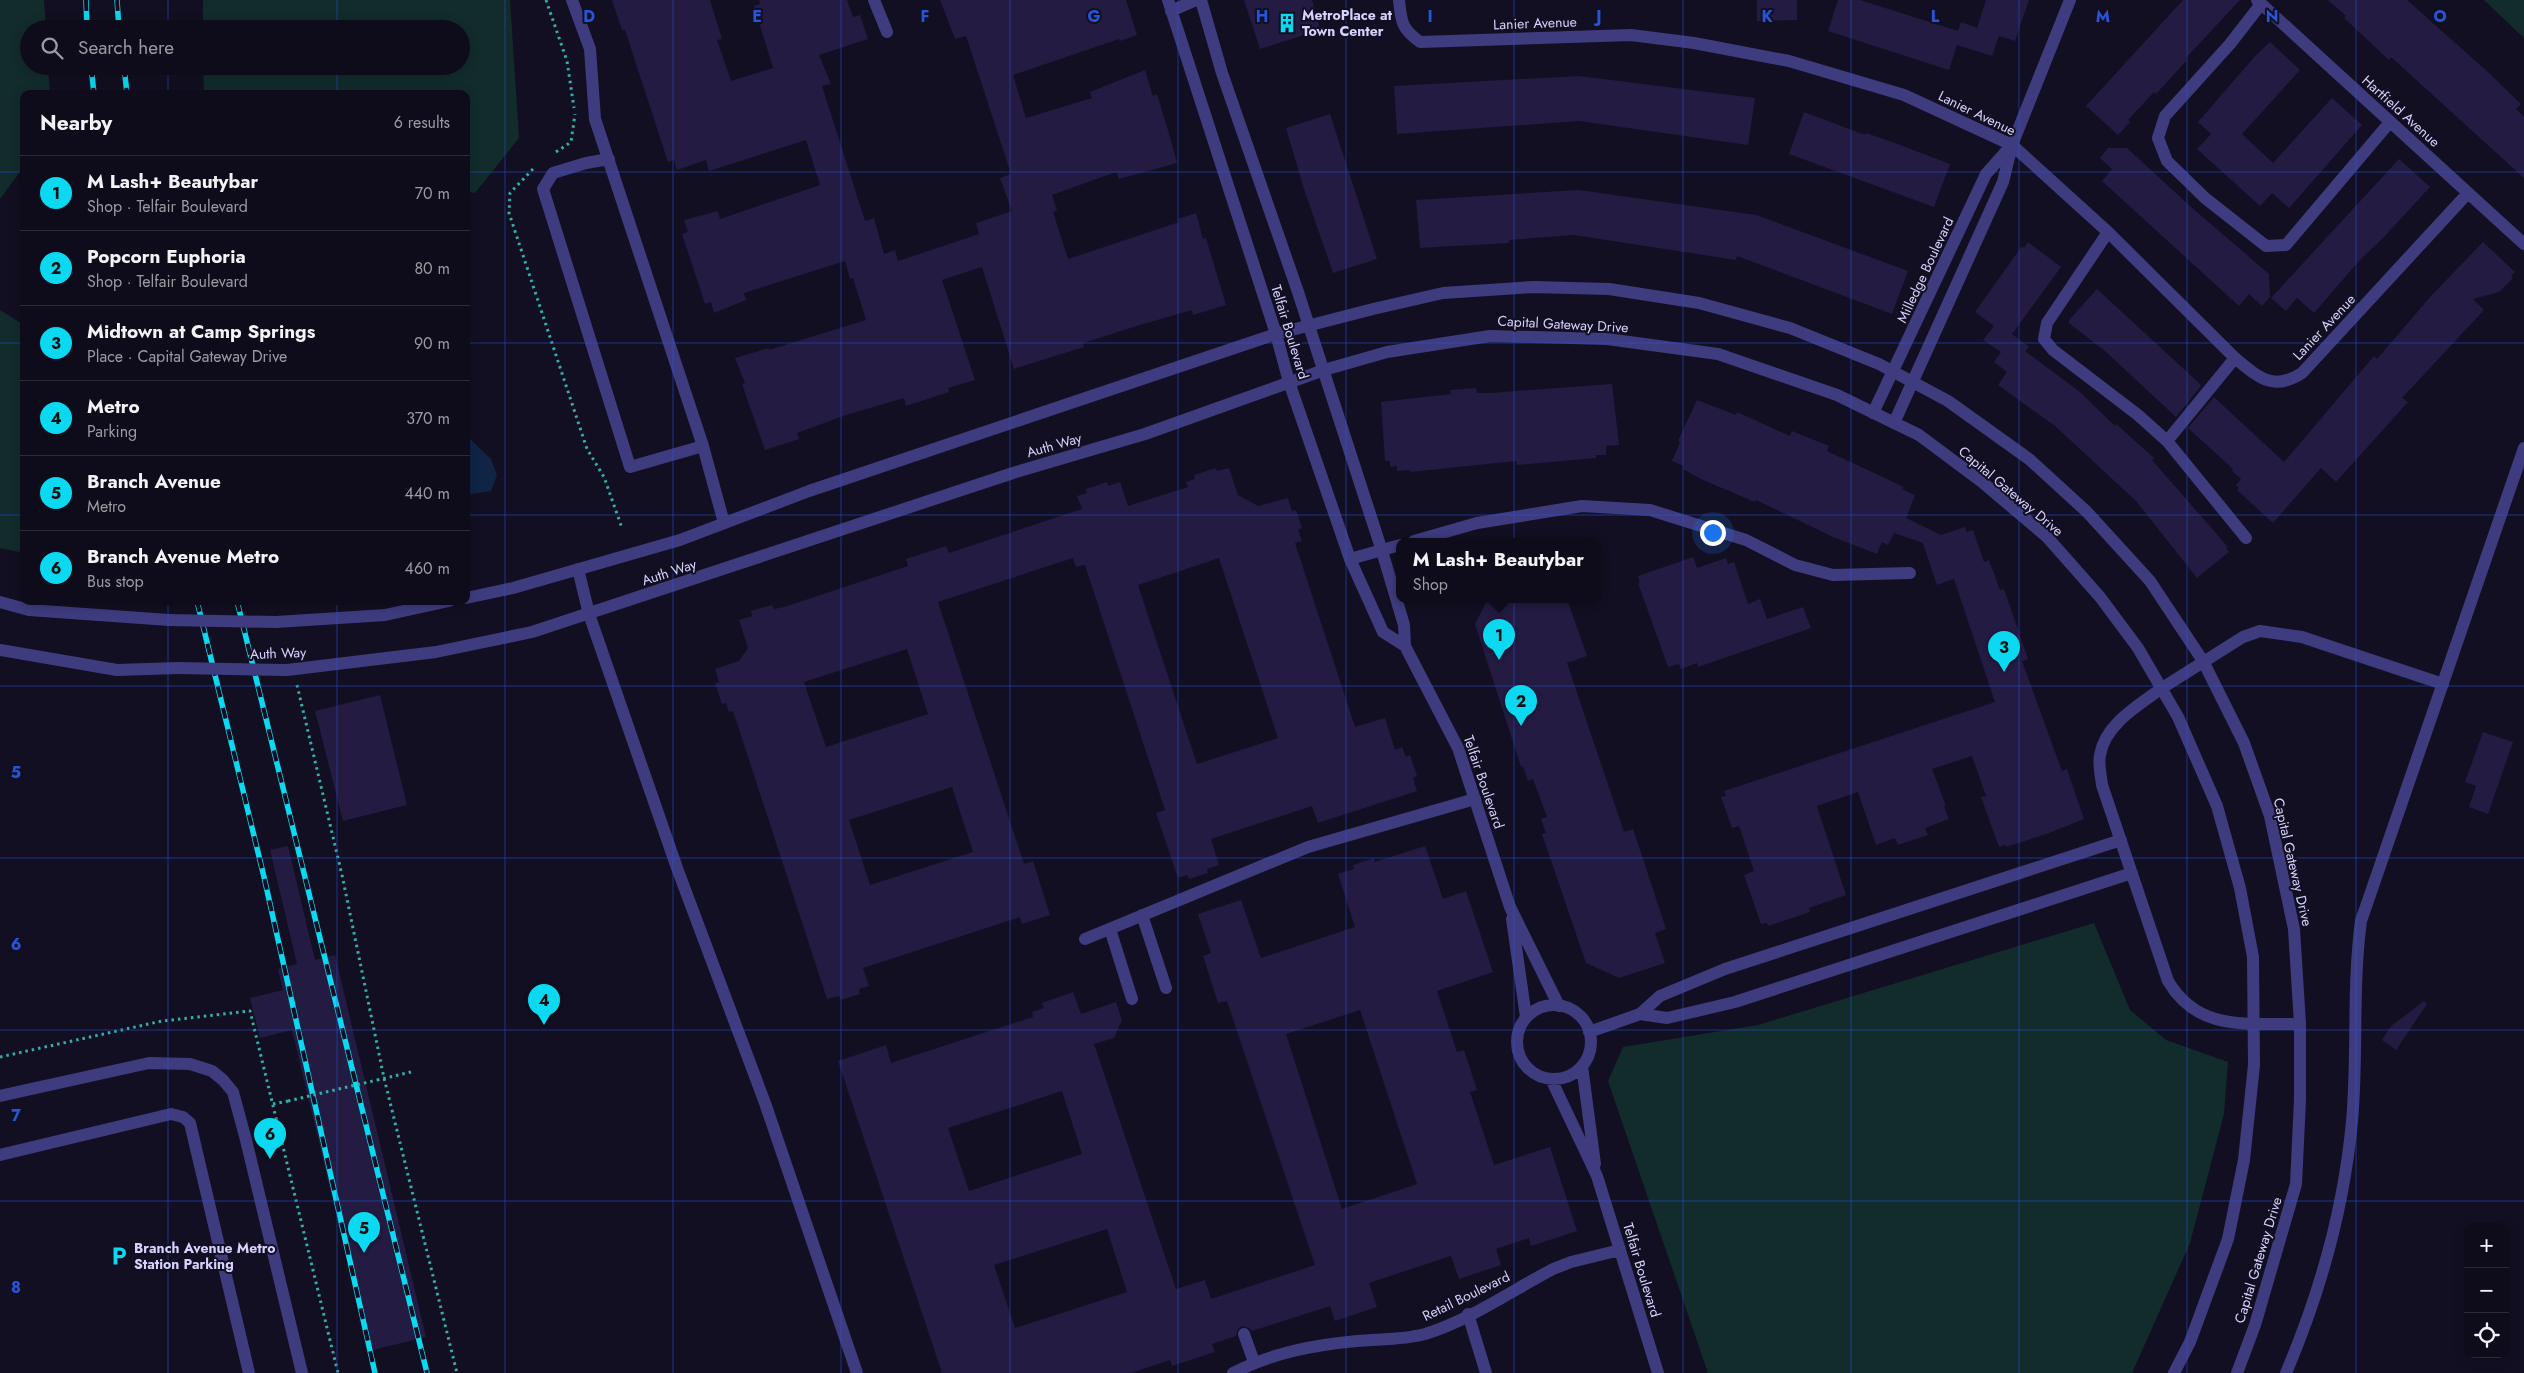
<!DOCTYPE html>
<html lang="en">
<head>
<meta charset="utf-8">
<style>
  :root { --surface:#0e0b1a; --page:#1c1927; --text:#f1f3f6; --muted:#9b9ba2; --line:#2e2b39; --accent:#0ad9f1 }
  body { margin:0; font-family:Jost,sans-serif; background:var(--page); color:var(--text) }
  .controls { position:absolute; right:15px; bottom:15px; display:grid; overflow:hidden; border-radius:10px; box-shadow:0 2px 12px #0003 }
  .controls button { width:45px; height:45px; display:grid; place-items:center; padding:0; border:0; border-bottom:1px solid var(--line); background:var(--surface); color:var(--text); font:25px sans-serif }
  .you { position:absolute; left:1712px; top:532px; width:18px; height:18px; margin:-12px; border:4px solid #fff; border-radius:50%; background:#1a73e8; box-shadow:0 0 0 8px #1a73e833 }
  .badge { display:grid; place-items:center; width:32px; height:32px; border-radius:50%; background:var(--accent); color:#111; font-size:16px; font-weight:700 }
  .pin { position:absolute; translate:-50% -41px; filter:drop-shadow(0 1px 2px #0008) }
  .pin::after { content:''; position:absolute; top:26px; width:18px; height:15px; background:inherit; clip-path:polygon(0 0,100% 0,50% 100%) }
  .popup { position:absolute; left:1396px; top:538px; width:205px; height:65px; box-sizing:border-box; display:grid; place-content:center; border-radius:10px; background:var(--surface); filter:drop-shadow(0 1px 4px #0005); font-size:16px; white-space:nowrap; color:var(--muted) }
  .popup b { font-size:19px; color:var(--text) }
  .popup::after { content:''; position:absolute; left:50%; top:100%; margin-left:-10px; border:10px solid transparent; border-top-color:var(--surface) }
  .list { margin:0; padding:0; list-style:none }
  h2 { display:flex; justify-content:space-between; align-items:center; height:65px; margin:0; padding:0 20px; font-size:21px }
  h2 small { font-size:16px; font-weight:400; color:var(--muted) }
  .list li { display:grid; grid-template-columns:32px 1fr auto; gap:15px; align-items:center; box-sizing:border-box; height:75px; padding:0 20px; border-top:1px solid var(--line) }
  .list b { display:block; font-size:19px; white-space:nowrap }
  .list p { margin:0; font-size:16px; white-space:nowrap; color:var(--muted) }
  .list em { font-size:16px; font-style:normal; color:var(--muted) }
  .icon { flex:none; width:28px; height:28px; fill:none; stroke:currentColor; stroke-width:2; stroke-linecap:round; stroke-linejoin:round }
  .map { position:relative; flex:none; width:2524px; height:1373px; overflow:hidden }
  .search { position:absolute; background:var(--surface); box-shadow:0 2px 12px #0003; left:20px; top:20px; width:450px; height:55px; display:flex; align-items:center; gap:12px; box-sizing:border-box; padding:0 18px; border-radius:28px; color:var(--muted); font-size:19px }
  .panel { position:absolute; background:var(--surface); box-shadow:0 2px 12px #0003; left:20px; top:90px; width:450px; height:515px; border-radius:10px }
  .map>svg:first-child { display:block }
</style>
</head>
<body>
<div class="map">
<svg width="2524" height="1373" viewBox="0 0 2524 1373">
  <rect width="100%" height="100%" fill="#120f22"/>
  <path fill="#122c2b" d="M0,0H44L46,29H29V66H48L50,94H24V166L0,199Z
    M203,0H510L519,138L475,193L466,191V94H204L203,66H461V29H203Z
    M2484,0H2524V38Z
    M0,310L24,325V553L0,548Z
    M2094,923L2130,1010L2166,1040L2228,1062L2224,1114L2190,1243L2132,1373H1708L1608,1081L1623,1047L1758,1025Z"/>
  <path fill="#102445" d="M466,429L470,439L491,459L497,475L491,491L466,495Z"/>
  <path fill="#231b42" fill-rule="evenodd" d="M612,0H710L722,39L717,40L731,81L773,68L754,6L760,4L759,0H847L853,17L860,15L868,39L819,55L831,84L822,86L865,221L874,218L884,254L895,250L898,261L979,234L976,223L1012,211L1000,178L1011,174L966,36L955,39L940,0H1126L1137,35L1120,41L1119,39L1013,75L1026,118L1092,98L1090,92L1145,70L1153,96L1157,94L1170,137L1177,163L1119,179L1116,172L1052,195L1057,210L1053,212L1068,259L1179,222L1178,219L1196,213L1203,239L1206,238L1226,305L1193,315L1192,310L1140,325L1083,343L1084,347L1014,369L982,267L942,280L975,380L948,388L949,392L906,406L904,398L846,415L797,433L799,439L765,450L742,384L745,383L735,358L769,348V350L866,320L853,278L850,279L845,261L744,293L746,300L714,313L711,302L705,304L682,234L688,232L684,220L718,211L720,219L820,185L806,140L709,171L706,160L677,170L674,160L668,162L625,30H622Z
    M1244,0H1312L1320,30L1260,49Z
    M1757,0H1797V20L1757,21Z
    M1838,0H1860L1958,31L1961,22L1977,28L1986,0H2029L2015,41L1999,36L1992,56L1957,45L1949,70L1828,31Z
    M2183,0H2240L2185,59L2187,60L2156,94L2154,92L2128,120L2130,122L2118,135L2086,106Z
    M2328,0H2407L2489,73L2521,104L2516,109L2524,117V178L2391,57L2389,60L2344,18L2346,16Z
    M2270,42L2300,70L2242,134L2273,163L2332,98L2362,125L2289,208L2272,193L2260,206L2197,149L2211,134L2198,122L2256,55Z
    M1579,76L1755,98L1748,145L1579,121L1397,134L1394,86Z
    M1804,112L1865,135L1866,133L1895,143L1950,164L1934,207L1789,154Z
    M1330,114L1377,259L1333,273L1304,189L1286,128Z
    M2108,148H2127L2190,206L2269,274L2270,297L2262,306L2249,294L2239,306L2102,181L2112,169L2100,158Z
    M2399,159L2430,187L2384,237L2359,261L2314,313L2297,298L2286,311L2271,298Z
    M1579,190L1756,215L1908,271L1892,314L1737,256L1736,260L1574,235L1509,240V243L1420,248L1416,200Z
    M2028,242L2061,267L2012,334L2029,347L2025,351L2080,392L2115,426L2116,424L2154,458L2152,460L2228,547L2226,548L2229,552L2197,578L2136,501L2055,426L1998,385L2007,372L1994,362L2001,352L1983,340L1994,326L1975,312L2022,246L2024,248Z
    M2483,242L2515,272L2511,276L2513,278L2499,292L2473,299L2484,310L2402,398L2408,402L2336,482L2321,468L2273,523L2237,490L2239,488L2236,485L2241,479L2232,471L2233,469L2188,428L2214,397L2284,462L2374,356L2377,359L2431,296Z
    M2097,289L2199,383L2201,386L2176,417L2106,352L2069,323V320Z
    M1612,384L1619,445L1606,446V455H1596V458L1517,465L1516,461L1410,472V470L1397,471V466L1390,467V461H1385L1381,402L1451,394L1450,390L1476,388L1477,393H1490Z
    M1697,400L1736,415L1737,412L1790,436L1792,431L1829,446L1827,451L1904,487L1902,489L1915,495L1906,518L1941,535L1965,527L1967,532L1973,530L1984,562L1989,560L2000,590L2004,589L2028,659L2022,661L2051,741L2062,771L2067,769L2084,819L2049,833L2006,847L2005,845L1999,847L1981,797L1986,796L1972,756L1932,769L1946,806H1944L1949,819L1925,828L1928,835L1898,845L1895,838L1876,845L1858,792L1817,806L1846,895L1809,908L1810,912L1768,926L1767,923L1761,924L1744,875L1754,871L1739,826L1732,828L1721,797L1726,796L1724,791L1995,702L1954,579L1937,585L1923,543L1894,533L1888,545L1882,542L1877,554L1833,537L1756,500L1755,502L1703,480L1683,469L1684,466L1672,461L1680,442L1678,441Z
    M1216,468L1217,471L1229,468L1238,495L1258,506L1288,498L1292,511L1296,510L1302,528L1298,530L1302,541L1295,543L1355,727L1385,718L1395,750L1402,747L1406,757L1410,755L1417,776L1413,778L1417,791L1318,823L1312,806L1211,839L1219,865L1207,869L1208,873L1189,879L1187,875L1178,878L1156,813L1165,810L1085,565L1076,567L1073,558L938,602L1024,864L1033,861L1050,915L1022,924L1020,917L863,968L869,986L859,989L860,994L841,1000L839,996L827,999L733,711L729,712L726,703L722,704L715,683L719,682L715,669L739,661L748,648L739,620L752,616L751,611L772,605L774,609L784,607L908,566L906,559L946,546L949,553L1082,509L1077,496L1087,493L1086,489L1107,482L1108,486L1120,482L1128,506L1188,487L1186,482L1195,479L1194,475ZM1219,558L1278,738L1197,764L1138,585ZM907,649L928,714L826,747L804,682ZM952,787L973,852L870,885L849,820Z
    M1693,557L1697,568L1726,558L1728,564L1734,562L1748,604L1760,599L1767,619L1803,607L1811,628L1698,667L1697,663L1681,669L1679,664L1668,667L1638,583H1640L1638,576Z
    M1494,599H1567L1587,656L1567,663L1624,832L1633,829L1644,862L1666,929L1655,933L1665,963L1619,978L1586,963L1542,834L1546,833L1541,819L1547,817L1533,779L1528,781L1523,766L1521,767L1475,624L1487,601Z
    M380,695L407,805L343,821L315,711Z
    M2483,732L2513,742L2488,814L2469,807L2476,786L2465,782Z
    M288,846L315,960L335,955L426,1337L369,1351L292,1030L260,1038L250,998L283,990L278,969L297,964L270,850Z
    M1425,846L1443,899L1466,891L1493,972L1437,991L1457,1052L1464,1050L1477,1090L1470,1092L1494,1165L1550,1147L1577,1231L1531,1246L1529,1238L1496,1249L1501,1265L1459,1279L1451,1256L1369,1283L1377,1307L1335,1321L1330,1306L1252,1331L1249,1328L1242,1326L1238,1329L1236,1336L1212,1344L1215,1352L1172,1366L1170,1360L1131,1373H942L838,1061L886,1045L891,1063L1033,1017L1032,1012L1044,1008L1042,1003L1073,992L1081,1014L1116,1002L1122,1020L1114,1038L1094,1044L1176,1289L1205,1280L1211,1299L1315,1265L1227,1001L1218,1003L1203,956L1211,953L1198,914L1241,900L1261,958L1355,927L1338,874L1354,869L1353,865L1374,858L1375,862ZM1360,1010L1417,1184L1342,1209L1286,1034ZM1062,1091L1082,1154L969,1191L948,1128ZM1107,1229L1127,1292L1015,1328L994,1265Z
    M2424,1001L2427,1004L2396,1050L2382,1040L2391,1026Z"/>
  <g fill="none" stroke-linecap="round" stroke-linejoin="round">
    <path stroke="#33afa8" stroke-width="3" stroke-dasharray="2.5 4" stroke-linecap="butt" d="M546,0L567,61L574,108
      M556,152L571,142L575,114
      M533,169L510,193L509,213L587,449L604,477L622,528
      M297,685L342,875L384,1078L457,1373
      M0,1057L162,1021L250,1011L338,1373
      M377,1080L411,1072
      M273,1104L288,1101"/>
    <path stroke="#3e3c7f" stroke-width="12" d="M572,0L590,49L595,119L703,446L724,523
      M874,0L887,32
      M609,159L586,163L553,173L543,189L630,467L703,446
      M1414,541L1477,523L1582,506L1650,510L1746,540L1795,565L1833,575L1910,573
      M1350,559L1400,545
      M578,569L589,614L677,868L765,1103L857,1373
      M2162,688L2243,637L2260,631L2302,637L2443,684
      M1142,915L1166,988
      M1110,929L1132,999
      M1085,939L1308,847L1475,799
      M0,1096L149,1063L190,1064L212,1071L223,1080L233,1092L246,1140L302,1373
      M0,1155L171,1114L183,1117L190,1123L249,1373
      M1468,1314L1486,1373
      M1244,1334L1254,1362
      M2286,1373C2320,1293 2344,1209 2352,1121C2358,1055 2352,988 2361,921L2524,448"/>
    <path stroke="#3e3c7f" stroke-width="12" d="M1168,0L1276,334L1289,382L1350,559L1383,632L1405,646
      M1201,0L1222,73L1298,292L1382,551L1404,625L1405,646L1458,748L1510,907L1559,1006
      M1399,0C1401,22 1402,29 1420,42L1631,35L1694,43L1789,61L1904,95L2012,145L2108,232L2235,358C2258,377 2273,392 2302,373L2468,193
      M2257,0L2524,244
      M2261,4L2230,44L2165,116L2158,138L2167,161L2205,198L2266,246L2286,245L2390,122
      M1171,11L1196,0
      M2108,232L2047,323L2044,339L2053,350L2138,415L2167,441L2246,538
      M1873,413L1986,174L2010,147
      M1894,423L2003,182L2012,145L2070,0
      M2167,441L2235,358
      M2162,688C2139,705 2105,724 2100,755C2098,764 2101,776 2102,785L2168,981C2198,1032 2247,1023 2300,1024
      M1512,919L1526,1017
      M1517 1042a37 37 0 1 1 74 0a37 37 0 1 1-74 0Z
      M1640,1014L1667,1018L1735,1002L2132,873
      M1589,1032L1640,1014L1660,996L1725,969L2121,840
      M1582,1066L1595,1164
      M1551,1079L1597,1176L1658,1373
      M1233,1373C1272,1353 1313,1345 1357,1341C1379,1339 1403,1340 1425,1334C1468,1321 1513,1290 1553,1269L1571,1262L1620,1250"/>
    <path stroke="#3e3c7f" stroke-width="12" d="M466,598L513,588L680,540L809,491L1276,334L1373,309L1443,293L1533,287L1609,289L1699,303L1790,328L1879,364L1948,401L2029,459L2087,512L2150,581L2203,661L2244,743L2270,816L2294,929L2300,1024V1100L2296,1184L2255,1325L2237,1373
      M0,602L29,610L169,620
      M276,622L385,615L449,601
      M0,650L117,670L178,668
      M287,670L436,652L532,632L1013,473L1145,434L1324,370L1387,352L1490,336L1607,339L1718,354L1837,395L1919,435L1982,482L2047,537L2100,597L2138,648L2178,717L2217,806L2240,888L2253,957L2254,1065L2244,1160L2228,1239L2190,1342L2174,1373"/>
    <defs>
      <path id="rail" d="M86,0L87,29
        M117,0L119,29
        M91,66L94,94
        M124,66L127,94
        M197,601L264,877L375,1373
        M237,601L427,1373"/>
    </defs>
    <use href="#rail" stroke="#0ad9f1" stroke-width="5.5"/>
    <use href="#rail" stroke="#120f22" stroke-width="4" stroke-dasharray="11" stroke-linecap="butt"/>
    <path stroke="#33afa8" stroke-width="3" stroke-dasharray="2.5 4" stroke-linecap="butt" d="M288,1101L377,1080"/>
    <path stroke="#3e3c7f" stroke-width="12" d="M169,620L276,622
      M178,668L287,670"/>
  </g>
  <path fill="none" stroke="#2655da" stroke-width="1" stroke-opacity="0.55" d="M168,0V29M337,0V29M505,0V1373M673,0V1373M841,0V1373M1010,0V1373M1178,0V1373M1346,0V1373M1514,0V1373M1683,0V1373M1851,0V1373M2019,0V1373M2187,0V1373M2356,0V1373M168,66V94M337,66V94M0,172H24M466,172H2524M0,343H24M466,343H2524M0,515H24M466,515H2524M168,601V1373M337,601V1373M0,686H2524M0,858H2524M0,1030H2524M0,1201H2524"/>
  <defs>
    <symbol id="building-bare" viewBox="-9 -9 18 18"><path d="M-4-6H4V6H1V3H-1V6H-4ZM-2.5-4.3h1.7v1.8h-1.7ZM.8-4.3h1.7v1.8H.8ZM-2.5-1h1.7V.8h-1.7ZM.8-1h1.7V.8H.8Z" fill="#0ad9f1" stroke="#120f22" stroke-width="2.5" paint-order="stroke"/></symbol>
    <symbol id="parking-bare" viewBox="-9 -9 18 18"><path d="M-3.5-5.5H1a3.5 3.5 0 0 1 0 7H-1V5.5H-3.5ZM-1-3.4V-.6H.8a1.4 1.4 0 0 0 0-2.8Z" fill="#0ad9f1" stroke="#120f22" stroke-width="2.5" paint-order="stroke"/></symbol>
  </defs>
  <g fill-rule="evenodd">
    <use href="#building-bare" x="1273" y="9" width="28" height="28"/>
    <use href="#parking-bare" x="105" y="1242" width="28" height="28"/>
  </g>
  <g text-anchor="middle" stroke-width="4" stroke-linejoin="round" paint-order="stroke">
    <g font-size="14" font-weight="bold" fill="#d7d2fd" stroke="#120f22" text-anchor="start">
      <text x="1302" y="20">MetroPlace at<tspan x="1302" dy="16">Town Center</tspan></text>
      <text x="134" y="1253">Branch Avenue Metro<tspan x="134" dy="16">Station Parking</tspan></text>
    </g>
    <g font-size="14" fill="#d7d2fd" stroke="#120f22">
      <text transform="translate(1535 23) rotate(-2)" y="5">Lanier Avenue</text>
      <text transform="translate(2401 111) rotate(42)" y="5">Hartfield Avenue</text>
      <text transform="translate(1977 113) rotate(26)" y="5">Lanier Avenue</text>
      <text transform="translate(1925 270) rotate(-65)" y="5">Milledge Boulevard</text>
      <text transform="translate(1563 324) rotate(3)" y="5">Capital Gateway Drive</text>
      <text transform="translate(2324 327) rotate(-47)" y="5">Lanier Avenue</text>
      <text transform="translate(1290 332) rotate(73)" y="5">Telfair Boulevard</text>
      <text transform="translate(1054 445) rotate(-16)" y="5">Auth Way</text>
      <text transform="translate(2011 491) rotate(40)" y="5">Capital Gateway Drive</text>
      <text transform="translate(669 572) rotate(-18)" y="5">Auth Way</text>
      <text transform="translate(278 653) rotate(-2)" y="5">Auth Way</text>
      <text transform="translate(1484 782) rotate(71)" y="5">Telfair Boulevard</text>
      <text transform="translate(2293 862) rotate(77)" y="5">Capital Gateway Drive</text>
      <text transform="translate(2258 1260) rotate(-73)" y="5">Capital Gateway Drive</text>
      <text transform="translate(1642 1270) rotate(73)" y="5">Telfair Boulevard</text>
      <text transform="translate(1466 1296) rotate(-26)" y="5">Retail Boulevard</text>
    </g>
  </g>
  <g font-size="16" text-anchor="middle" font-weight="bold" fill="#2655da" stroke="#120f22" stroke-width="4" stroke-linejoin="round" paint-order="stroke">
    <text x="589" y="22">D</text>
    <text x="757" y="22">E</text>
    <text x="925" y="22">F</text>
    <text x="1094" y="22">G</text>
    <text x="1262" y="22">H</text>
    <text x="1430" y="22">I</text>
    <text x="1599" y="22">J</text>
    <text x="1767" y="22">K</text>
    <text x="1935" y="22">L</text>
    <text x="2103" y="22">M</text>
    <text x="2272" y="22">N</text>
    <text x="2440" y="22">O</text>
    <text x="16" y="778">5</text>
    <text x="16" y="950">6</text>
    <text x="16" y="1121">7</text>
    <text x="16" y="1293">8</text>
  </g>
</svg>
<div class="controls">
<button>+</button>
<button>−</button>
<button><svg class="icon" aria-label="locate" viewBox="0 0 24 24"><circle cx="12" cy="12" r="6"/><path d="M12 2v4M12 18v4M2 12h4M18 12h4"/></svg></button>
</div>
<div class="you"></div>
<div class="pin badge" style="left:1499px;top:660px">1</div>
<div class="popup"><b>M Lash+ Beautybar</b>Shop</div>
<div class="pin badge" style="left:1521px;top:726px">2</div>
<div class="pin badge" style="left:2004px;top:672px">3</div>
<div class="pin badge" style="left:544px;top:1025px">4</div>
<div class="pin badge" style="left:364px;top:1253px">5</div>
<div class="pin badge" style="left:270px;top:1159px">6</div>
<div class="search"><svg class="icon" aria-label="search" viewBox="0 0 24 24"><circle cx="10" cy="10" r="6"/><path d="M15 15l6 6"/></svg>Search here</div>
<section class="panel">
<h2>Nearby<small>6 results</small></h2>
<ul class="list">
<li><span class="badge">1</span><div><b>M Lash+ Beautybar</b><p>Shop · Telfair Boulevard</p></div><em>70 m</em></li>
<li><span class="badge">2</span><div><b>Popcorn Euphoria</b><p>Shop · Telfair Boulevard</p></div><em>80 m</em></li>
<li><span class="badge">3</span><div><b>Midtown at Camp Springs</b><p>Place · Capital Gateway Drive</p></div><em>90 m</em></li>
<li><span class="badge">4</span><div><b>Metro</b><p>Parking</p></div><em>370 m</em></li>
<li><span class="badge">5</span><div><b>Branch Avenue</b><p>Metro</p></div><em>440 m</em></li>
<li><span class="badge">6</span><div><b>Branch Avenue Metro</b><p>Bus stop</p></div><em>460 m</em></li>
</ul>
</section>
</div>
</body>
</html>
